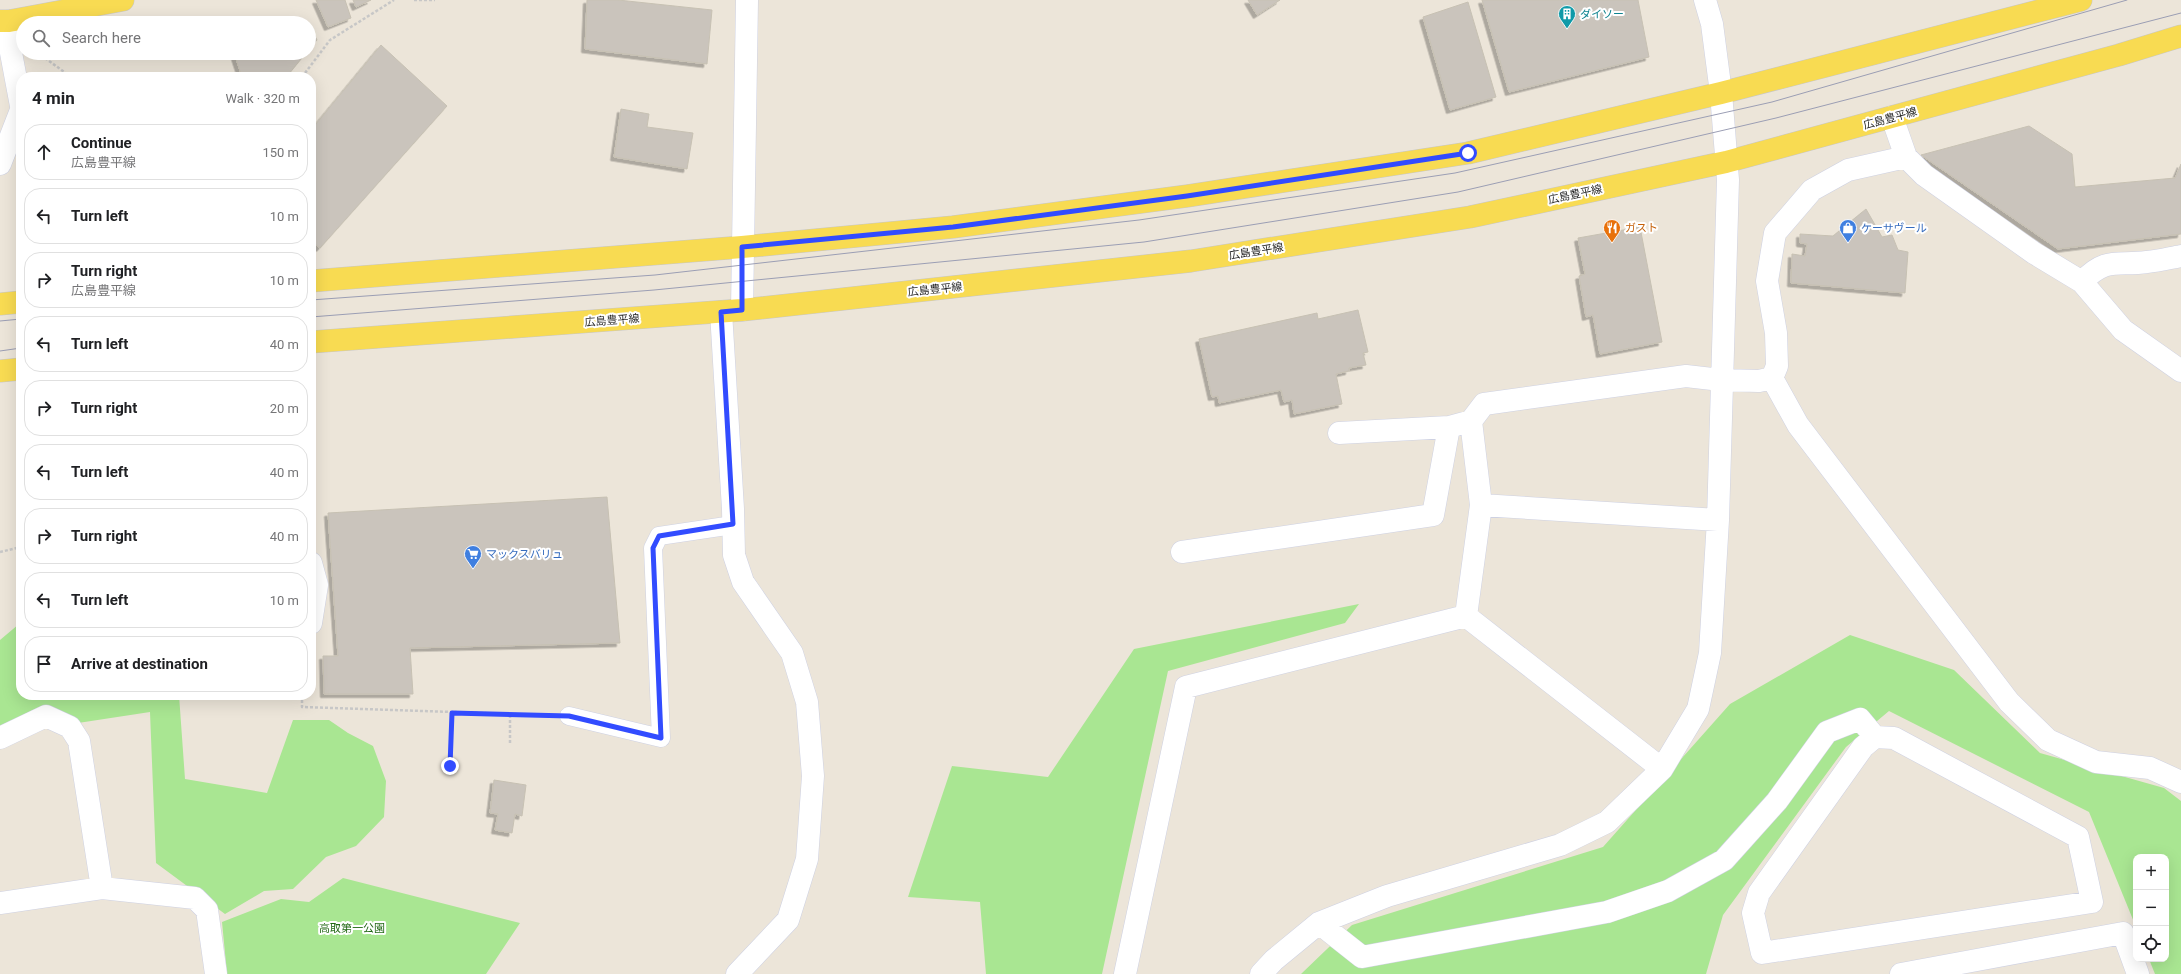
<!DOCTYPE html>
<html lang="en">
<head>
<meta charset="utf-8">
<style>
  :root { --surface:#fff; --page:#f6f6f6; --text:#202124; --muted:#757577; --line:#e0e0e0 }
  body { margin:0; font-family:Roboto,"Noto Sans JP",sans-serif; background:var(--page); color:var(--text) }
  .controls { position:absolute; right:12px; bottom:12px; display:grid; overflow:hidden; border-radius:8px; box-shadow:0 4px 16px #0002 }
  .controls button { width:36px; height:36px; display:grid; place-items:center; padding:0; border:0; border-bottom:1px solid var(--line); background:var(--surface); color:var(--text); font:20px sans-serif }
  .stop { position:absolute; width:12px; height:12px; margin:-9px; border:3px solid #324cff; border-radius:50%; background:#fff }
  .stop.end { background:#324cff; border-color:#fff; box-shadow:0 1px 4px #0008 }
  .list { margin:0; padding:0; list-style:none }
  h2 { display:flex; justify-content:space-between; align-items:center; height:52px; margin:0; padding:0 16px; font-size:17px }
  h2 small { font-size:13px; font-weight:400; color:var(--muted) }
  .list li { display:grid; grid-template-columns:26px 1fr auto; gap:12px; align-items:center; box-sizing:border-box; height:56px; margin:0 8px 8px; padding:0 8px; border:1px solid var(--line); border-radius:16px }
  .list b { display:block; font-size:15px; white-space:nowrap }
  .list p { margin:0; font-size:13px; white-space:nowrap; color:var(--muted) }
  .list em { font-size:13px; font-style:normal; color:var(--muted) }
  .icon { flex:none; width:22px; height:22px; fill:none; stroke:currentColor; stroke-width:2; stroke-linecap:round; stroke-linejoin:round }
  .map { position:relative; flex:none; width:2181px; height:974px; overflow:hidden }
  .search { position:absolute; background:var(--surface); box-shadow:0 4px 16px #0002; left:16px; top:16px; width:300px; height:44px; display:flex; align-items:center; gap:10px; box-sizing:border-box; padding:0 14px; border-radius:22px; color:var(--muted); font-size:15px }
  .panel { position:absolute; background:var(--surface); box-shadow:0 4px 16px #0002; left:16px; top:72px; width:300px; height:628px; border-radius:16px }
  .map>svg:first-child { display:block }
</style>
</head>
<body>
<div class="map">
<svg width="2181" height="974" viewBox="0 0 2181 974">
  <defs>
    <filter id="shadow"><feDropShadow dx="-3.5" dy="3.5" stdDeviation="0" flood-color="#0004"/></filter>
  </defs>
  <rect width="100%" height="100%" fill="#ece5d9"/>
  <path fill="#a9e692" d="M1359,604L1345,623L1168,671L1102,974H986L980,902L908,897L952,766L1048,777L1134,649Z
    M19,624L21,625V695H179L185,779L267,793L293,720H329L348,733L373,746L386,781L384,817L356,846L326,857L293,889L264,891L225,914L156,863L150,712L78,723L0,727V640Z
    M1850,635L1954,670L2040,753L2164,788L2181,801V974H2155L2149,959H2166V857H2136V927L2089,812L1889,711L1846,747L1723,915L1706,974H1301L1352,925L1603,847L1730,704Z
    M343,878L520,923L486,974H227L222,922L281,899L309,902Z"/>
  <path fill="#cac4bc" stroke="#c7c1b3" filter="url(#shadow)" d="M316,0H345L351,18L328,27Z
    M353,0H371L356,7Z
    M587,0H618L712,10L707,64L585,49Z
    M1248,0H1280L1257,15Z
    M1482,0H1638L1649,57L1509,92Z
    M1468,2L1496,97L1450,110L1423,17Z
    M309,25L317,40L309,49Z
    M381,45L447,106L320,248L311,241V130Z
    M234,53H306L288,75L282,77H242Z
    M621,109L649,114L647,127L693,133L687,169L614,157Z
    M2029,126L2072,154L2075,187L2175,178L2181,164V234L2058,249L1921,155Z
    M1866,209L1882,237L1892,235L1898,250L1908,252L1905,293L1791,283L1792,254L1805,256L1807,244L1800,243V234L1833,236Z
    M1640,227L1662,342L1600,354L1593,315L1586,317L1579,276L1585,274L1578,238Z
    M1358,310L1368,352L1363,353L1366,365L1349,368V371L1336,374L1342,404L1294,414L1292,400L1284,402L1281,390L1219,403L1218,396L1212,397L1199,339L1317,313L1318,319Z
    M607,497L620,643L410,648L413,694H324L323,656H338L328,513Z
    M494,780L526,785L522,816L515,814L512,833L495,830L498,814L490,813Z"/>
  <g fill="none" stroke-linecap="round" stroke-linejoin="round">
    <defs>
      <path id="lane" d="M569,716L661,738L653,548L659,536L733,525"/>
      <path id="street" d="M1892,117L1906,157L1924,175L2034,253L2082,282L2123,330L2181,371
        M2082,282C2106,256 2118,266 2147,262C2159,261 2170,258 2181,256
        M742,310L747,0
        M721,312L733,509L734,555L743,582L792,653L807,702L813,776L807,859L788,920L737,974
        M1772,378L1798,425L2009,702L2048,740L2096,762L2150,768L2181,782
        M1339,433L1449,427
        M1481,505L1718,520
        M1182,552L1433,515L1449,427L1471,421
        M311,563L317,585L311,623
        M0,738L46,716L70,727L79,741L102,888
        M1662,769L1466,616L1481,505L1471,421L1484,404L1686,376L1721,380L1759,381L1772,378L1777,366L1776,333L1767,281L1775,233L1812,190L1848,170L1906,157
        M0,903L102,888L195,898L207,910L216,974
        M1319,923L1362,957L1607,912L1668,891L1724,860L1777,801L1827,732L1860,719L1875,737L1894,738L2078,837L2092,902L1762,953L1753,913L1759,893L1863,747L1875,737
        M1125,974L1186,687L1466,616
        M1261,974L1274,960L1319,923L1387,896L1560,845L1607,822L1662,769L1698,709L1710,653L1718,520L1728,180L1721,93L1712,24L1705,0
        M1901,974L2123,933L2138,974"/>
      <path id="secondary" d="M9,21V42L21,106
        M0,164L21,110"/>
      <path id="primary" d="M0,21H9L123,0
        M311,281L742,247L953,227L1187,196L1468,153L1721,93L2081,0
        M0,304L21,302
        M311,342L742,310L1191,261L1470,217L1726,162L2119,55L2181,36
        M0,371L21,369"/>
    </defs>
    <use href="#lane" stroke="#ced1e2" stroke-width="19"/>
    <use href="#street" stroke="#ced1e2" stroke-width="23"/>
    <use href="#secondary" stroke="#ced1e2" stroke-width="23"/>
    <use href="#primary" stroke="#c7c7c7" stroke-width="23"/>
    <path stroke="#c7c7c7" stroke-width="2.5" stroke-dasharray="3 2" stroke-linecap="butt" d="M414,0H435
      M41,55L71,77
      M302,77L330,40L394,0
      M0,552L21,547
      M302,695V707L543,715
      M510,743V714
      M450,766L453,713"/>
    <use href="#lane" stroke="#fff" stroke-width="18"/>
    <use href="#street" stroke="#fff" stroke-width="22"/>
    <use href="#secondary" stroke="#fff" stroke-width="22"/>
    <use href="#primary" stroke="#f8db52" stroke-width="22"/>
    <path stroke="#9b9eb4" stroke-width="1" d="M311,300L655,275L1139,220L1455,173L1772,102L2127,0
      M311,317L654,290L1144,242L1458,192L1776,118L2181,13
      M0,321L21,319
      M0,351L21,348"/>
  </g>
  <g fill="none" stroke-linecap="round" stroke-linejoin="round">
    <path stroke="#324cff" stroke-width="5" d="M450,766L452,713L569,716L661,738L653,548L659,536L733,524L721,312L742,310V247L953,227L1187,196L1468,153"/>
  </g>
  <defs>
    <symbol id="building-pin" viewBox="-11 -11 22 30"><path d="M0 17L-7.5 6A9.5 9.5 0 1 1 7.5 6Z" fill="#0f9aa8" stroke="#fff"/><path d="M-4-6H4V6H1V3H-1V6H-4ZM-2.5-4.3h1.7v1.8h-1.7ZM.8-4.3h1.7v1.8H.8ZM-2.5-1h1.7V.8h-1.7ZM.8-1h1.7V.8H.8Z" fill="#fff"/></symbol>
    <symbol id="restaurant-pin" viewBox="-11 -11 22 30"><path d="M0 17L-7.5 6A9.5 9.5 0 1 1 7.5 6Z" fill="#e8710a" stroke="#fff"/><path d="M-5-6h1v4h1v-4h1v4h1v-4h1v5L-1.5 .5V6h-2V.5L-5-1ZM5-6V6H3V1.5H1.5Q1.5-4 5-6Z" fill="#fff"/></symbol>
    <symbol id="shop-pin" viewBox="-11 -11 22 30"><path d="M0 17L-7.5 6A9.5 9.5 0 1 1 7.5 6Z" fill="#3f7fe0" stroke="#fff"/><path d="M-5-2.5h2.3a2.7 3.5 0 0 1 5.4 0H5L5.5 6h-11ZM-1.5-2.5h3a1.5 2.3 0 0 0-3 0Z" fill="#fff"/></symbol>
    <symbol id="supermarket-pin" viewBox="-11 -11 22 30"><path d="M0 17L-7.5 6A9.5 9.5 0 1 1 7.5 6Z" fill="#3f7fe0" stroke="#fff"/><path d="M-6-5.5h2.5l.6 2H6L4.5 2H-2.5L-4.4-4H-6ZM-1.5 3.2a1.3 1.3 0 1 0 .1 0ZM3 3.2a1.3 1.3 0 1 0 .1 0Z" fill="#fff"/></symbol>
  </defs>
  <g fill-rule="evenodd">
    <use href="#building-pin" x="1557" y="4" width="20" height="27"/>
    <use href="#restaurant-pin" x="1602" y="218" width="20" height="27"/>
    <use href="#shop-pin" x="1838" y="218" width="20" height="27"/>
    <use href="#supermarket-pin" x="463" y="544" width="20" height="27"/>
  </g>
  <g text-anchor="middle" stroke-width="4" stroke-linejoin="round" paint-order="stroke">
    <g font-size="11" fill="#0d838f" stroke="#fff" text-anchor="start">
      <text x="1580" y="18">ダイソー</text>
    </g>
    <g font-size="11" fill="#282828" stroke="#fff">
      <text transform="translate(1890 118) rotate(-15)" y="4">広島豊平線</text>
      <text transform="translate(1575 194) rotate(-12)" y="4">広島豊平線</text>
      <text transform="translate(1256 251) rotate(-9)" y="4">広島豊平線</text>
      <text transform="translate(935 289) rotate(-6)" y="4">広島豊平線</text>
      <text transform="translate(612 320) rotate(-4)" y="4">広島豊平線</text>
    </g>
    <g font-size="11" fill="#c56008" stroke="#fff" text-anchor="start">
      <text x="1625" y="232">ガスト</text>
    </g>
    <g font-size="11" fill="#366cbe" stroke="#fff" text-anchor="start">
      <text x="1861" y="232">ケーサヴール</text>
      <text x="486" y="558">マックスバリュ</text>
    </g>
    <g font-size="11" fill="#226815" stroke="#fff">
      <text x="352" y="932">高取第一公園</text>
    </g>
  </g>
</svg>
<div class="controls">
<button>+</button>
<button>−</button>
<button><svg class="icon" aria-label="locate" viewBox="0 0 24 24"><circle cx="12" cy="12" r="6"/><path d="M12 2v4M12 18v4M2 12h4M18 12h4"/></svg></button>
</div>
<div class="stop" style="left:1468px;top:153px"></div>
<div class="stop end" style="left:450px;top:766px"></div>
<div class="search"><svg class="icon" aria-label="search" viewBox="0 0 24 24"><circle cx="10" cy="10" r="6"/><path d="M15 15l6 6"/></svg>Search here</div>
<section class="panel">
<h2>4 min<small>Walk · 320 m</small></h2>
<ul class="list">
<li><svg class="icon" aria-label="ahead" viewBox="0 0 24 24"><path d="M12 20V5M6 11l6-6 6 6"/></svg><div><b>Continue</b><p>広島豊平線</p></div><em>150 m</em></li>
<li><svg class="icon" aria-label="left" viewBox="0 0 24 24"><path d="M17 20v-9H6M10 6l-5 5 5 5"/></svg><div><b>Turn left</b></div><em>10 m</em></li>
<li><svg class="icon" aria-label="right" viewBox="0 0 24 24"><path d="M7 20v-9h11M14 6l5 5-5 5"/></svg><div><b>Turn right</b><p>広島豊平線</p></div><em>10 m</em></li>
<li><svg class="icon" aria-label="left" viewBox="0 0 24 24"><path d="M17 20v-9H6M10 6l-5 5 5 5"/></svg><div><b>Turn left</b></div><em>40 m</em></li>
<li><svg class="icon" aria-label="right" viewBox="0 0 24 24"><path d="M7 20v-9h11M14 6l5 5-5 5"/></svg><div><b>Turn right</b></div><em>20 m</em></li>
<li><svg class="icon" aria-label="left" viewBox="0 0 24 24"><path d="M17 20v-9H6M10 6l-5 5 5 5"/></svg><div><b>Turn left</b></div><em>40 m</em></li>
<li><svg class="icon" aria-label="right" viewBox="0 0 24 24"><path d="M7 20v-9h11M14 6l5 5-5 5"/></svg><div><b>Turn right</b></div><em>40 m</em></li>
<li><svg class="icon" aria-label="left" viewBox="0 0 24 24"><path d="M17 20v-9H6M10 6l-5 5 5 5"/></svg><div><b>Turn left</b></div><em>10 m</em></li>
<li><svg class="icon" aria-label="arrive" viewBox="0 0 24 24"><path d="M6 21V4h12l-3 4 3 4H6"/></svg><div><b>Arrive at destination</b></div></li>
</ul>
</section>
</div>
</body>
</html>
